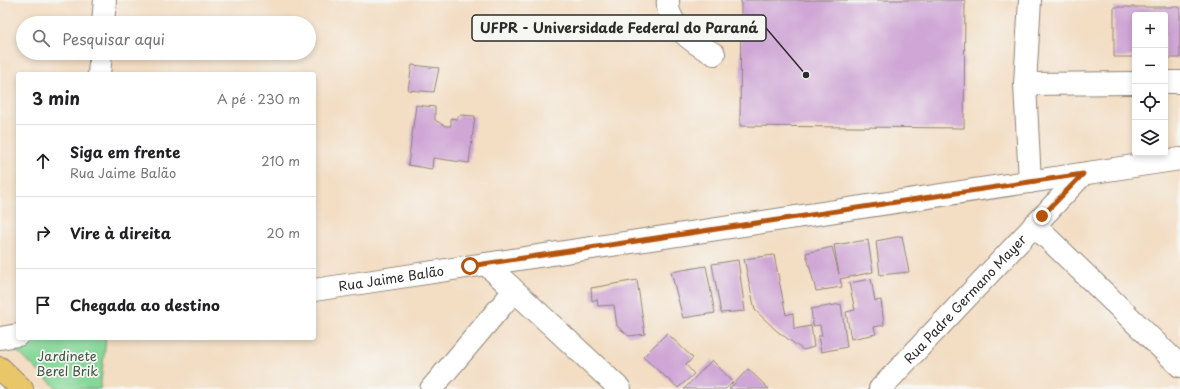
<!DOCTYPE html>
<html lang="pt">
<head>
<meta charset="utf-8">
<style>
  :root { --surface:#fff; --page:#f2f2f2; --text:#202124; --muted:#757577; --line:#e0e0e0 }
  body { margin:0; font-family:"Playpen Sans",sans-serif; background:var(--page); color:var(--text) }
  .controls { position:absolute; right:12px; top:12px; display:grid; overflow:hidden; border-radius:4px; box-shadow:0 2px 6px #0003 }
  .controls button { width:36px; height:36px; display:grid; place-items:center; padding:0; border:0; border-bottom:1px solid var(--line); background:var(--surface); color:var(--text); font:20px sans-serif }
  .stop { position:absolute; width:12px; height:12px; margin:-9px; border:3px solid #b45309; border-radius:50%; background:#fff }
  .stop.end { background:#b45309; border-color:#fff; box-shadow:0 1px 4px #0008 }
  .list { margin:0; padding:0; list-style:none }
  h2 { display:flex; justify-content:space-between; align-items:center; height:52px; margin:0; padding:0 16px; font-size:17px }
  h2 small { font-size:13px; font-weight:400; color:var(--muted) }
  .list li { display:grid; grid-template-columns:26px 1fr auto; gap:12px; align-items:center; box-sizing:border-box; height:72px; padding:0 16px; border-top:1px solid var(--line) }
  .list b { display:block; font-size:15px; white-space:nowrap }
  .list p { margin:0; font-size:13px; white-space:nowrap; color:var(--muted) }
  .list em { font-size:13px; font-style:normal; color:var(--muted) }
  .icon { flex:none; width:22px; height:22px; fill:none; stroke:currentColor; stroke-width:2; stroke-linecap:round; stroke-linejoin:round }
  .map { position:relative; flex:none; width:1180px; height:389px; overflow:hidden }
  .search { position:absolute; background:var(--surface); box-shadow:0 2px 6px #0003; left:16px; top:16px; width:300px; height:44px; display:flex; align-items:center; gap:10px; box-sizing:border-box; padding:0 14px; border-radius:22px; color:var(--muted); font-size:15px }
  .panel { position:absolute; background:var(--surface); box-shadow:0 2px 6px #0003; left:16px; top:72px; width:300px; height:268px; border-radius:4px }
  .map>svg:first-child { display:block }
</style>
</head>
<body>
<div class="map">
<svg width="1180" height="389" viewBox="0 0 1180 389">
  <rect width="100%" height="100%" fill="#f6f6f2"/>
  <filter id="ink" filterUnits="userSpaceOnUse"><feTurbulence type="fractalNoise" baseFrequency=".025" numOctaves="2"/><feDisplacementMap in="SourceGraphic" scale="8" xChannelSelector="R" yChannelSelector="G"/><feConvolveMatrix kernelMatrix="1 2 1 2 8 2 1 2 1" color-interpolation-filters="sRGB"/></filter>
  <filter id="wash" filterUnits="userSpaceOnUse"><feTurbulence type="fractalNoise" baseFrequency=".012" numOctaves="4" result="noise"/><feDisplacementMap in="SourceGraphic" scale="16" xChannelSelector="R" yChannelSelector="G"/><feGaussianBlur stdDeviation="0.9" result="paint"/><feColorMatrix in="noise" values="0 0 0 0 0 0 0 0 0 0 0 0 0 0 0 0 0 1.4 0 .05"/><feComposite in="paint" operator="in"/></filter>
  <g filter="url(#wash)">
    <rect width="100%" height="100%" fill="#f3ddc3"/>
    <path fill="#86d899" stroke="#588262" d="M52,338H106L100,389H58L9,344Z"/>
    <g id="blocks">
      <path fill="#cfa6d5" d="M741,0H965L964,128L740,126Z
        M1114,7H1180V58H1165V15H1135V57H1114Z
        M412,65L439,68L434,92L408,90Z
        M416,105L435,107V120L445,126H451V118L457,119L460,115L475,116L469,163L433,158L432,169L408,165Z
        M902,236L909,272L880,275L876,241Z
        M868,240L873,272L840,279L842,287L816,291L806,253L832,247L839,274L834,245Z
        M774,255L786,315L793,313L794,329L811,326L814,347L803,350L777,331L755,310L744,259Z
        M738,260L745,311L721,313L712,264Z
        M706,266L715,313L683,318L671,272Z
        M871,279L875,301L881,300L884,325L874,327L876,334L851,339L846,312L855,310L849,283Z
        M637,280L645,334L629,336L617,326L614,305L598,306L597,299L592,301L591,288Z
        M841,304L847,347L821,352L818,336H822L820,325L813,326L811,309Z
        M667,333L693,358L686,365L694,374L678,388L643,357Z
        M712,360L733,382L726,389H684Z
        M748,369L769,389H729Z"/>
    </g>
  </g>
  <g filter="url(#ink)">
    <use href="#blocks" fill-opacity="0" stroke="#8f8477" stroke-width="1"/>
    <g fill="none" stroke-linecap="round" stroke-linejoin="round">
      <defs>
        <g id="minor">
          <path d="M668,0C665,24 695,44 714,54"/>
          <path d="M103,23L105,0"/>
          <path d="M99,74L101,53"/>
          <path d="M1165,82H1180"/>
          <path d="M1025,84L1135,83"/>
          <path d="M1030,182L1025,84L1030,0"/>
          <path d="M1034,225L1180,366"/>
          <path d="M486,264L620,389"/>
          <path id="s1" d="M314,290L1180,159"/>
          <path d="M0,338L18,335"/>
          <path d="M431,389L514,291"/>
          <path id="s2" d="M880,389L1083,174"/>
        </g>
        <path id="major" d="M0,368L22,389"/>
      </defs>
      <use href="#minor" stroke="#8f8477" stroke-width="24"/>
      <use href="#major" stroke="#8f8477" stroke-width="24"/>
      <use href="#minor" stroke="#fff" stroke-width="22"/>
      <use href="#major" stroke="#e9c769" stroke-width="22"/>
    </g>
  </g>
  <g fill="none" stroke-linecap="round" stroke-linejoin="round" filter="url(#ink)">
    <path stroke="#b45309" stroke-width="5" d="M470,266L1083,174L1042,216"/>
  </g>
  <g text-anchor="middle" stroke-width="3.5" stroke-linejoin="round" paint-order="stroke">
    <g font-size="13" fill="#2b2b2b" stroke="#f6f6f2">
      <text dy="5" stroke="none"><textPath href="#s1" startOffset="78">Rua Jaime Balão</textPath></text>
      <text dy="5" stroke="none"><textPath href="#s2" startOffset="124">Rua Padre Germano Mayer</textPath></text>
    </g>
    <g font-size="13" fill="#425646" stroke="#f6f6f2">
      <text x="67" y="361">Jardinete<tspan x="67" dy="15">Berel Brik</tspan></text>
    </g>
  </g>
  <path fill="none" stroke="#2b2b2b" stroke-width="1.5" d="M806 75L766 28"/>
  <circle fill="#2b2b2b" stroke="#f6f6f2" stroke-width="1.5" cx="806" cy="75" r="4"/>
  <rect fill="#f6f6f2" stroke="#2b2b2b" stroke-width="1.5" x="472" y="15" width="294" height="26" rx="4"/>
  <g font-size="14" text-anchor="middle" font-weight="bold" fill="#2b2b2b">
    <text x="619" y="33">UFPR - Universidade Federal do Paraná</text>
  </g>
</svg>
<div class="controls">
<button>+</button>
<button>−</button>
<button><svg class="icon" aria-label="locate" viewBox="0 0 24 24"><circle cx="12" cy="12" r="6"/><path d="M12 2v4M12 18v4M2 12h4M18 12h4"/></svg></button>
<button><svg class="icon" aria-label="layers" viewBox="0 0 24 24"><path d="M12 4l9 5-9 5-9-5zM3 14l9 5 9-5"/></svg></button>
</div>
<div class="stop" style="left:470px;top:266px"></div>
<div class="stop end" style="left:1042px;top:216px"></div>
<div class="search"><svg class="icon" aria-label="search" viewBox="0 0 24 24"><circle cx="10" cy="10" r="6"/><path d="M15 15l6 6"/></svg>Pesquisar aqui</div>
<section class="panel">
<h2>3 min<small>A pé · 230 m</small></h2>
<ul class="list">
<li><svg class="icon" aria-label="ahead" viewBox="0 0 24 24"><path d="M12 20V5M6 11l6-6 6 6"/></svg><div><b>Siga em frente</b><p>Rua Jaime Balão</p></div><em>210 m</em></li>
<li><svg class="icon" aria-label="right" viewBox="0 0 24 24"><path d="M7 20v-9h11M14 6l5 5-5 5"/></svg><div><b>Vire à direita</b></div><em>20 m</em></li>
<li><svg class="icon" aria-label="arrive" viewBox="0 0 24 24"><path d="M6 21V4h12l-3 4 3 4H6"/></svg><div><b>Chegada ao destino</b></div></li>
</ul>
</section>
</div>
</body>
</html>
